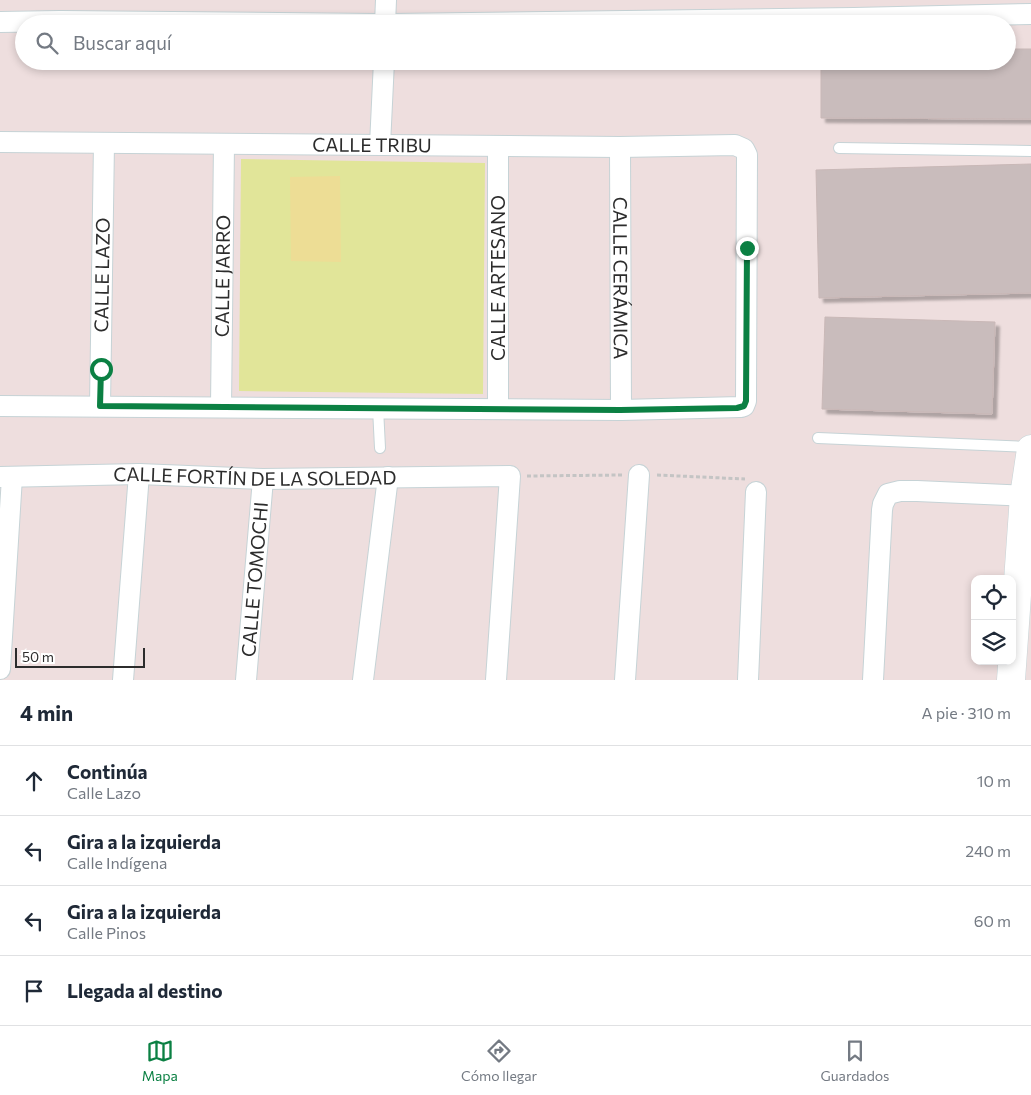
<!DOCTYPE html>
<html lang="es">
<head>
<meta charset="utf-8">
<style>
  :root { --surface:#fff; --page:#f2f2f3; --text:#1f2937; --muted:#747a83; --line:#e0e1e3; --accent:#0b8043 }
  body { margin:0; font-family:Commissioner,sans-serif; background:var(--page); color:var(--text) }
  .controls { position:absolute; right:15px; bottom:15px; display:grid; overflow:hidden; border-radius:10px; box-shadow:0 2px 8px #0003 }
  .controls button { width:45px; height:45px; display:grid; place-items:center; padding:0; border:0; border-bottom:1px solid var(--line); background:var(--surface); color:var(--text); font:25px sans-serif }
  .scale { position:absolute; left:15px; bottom:12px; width:130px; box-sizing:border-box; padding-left:5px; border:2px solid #2c2c2c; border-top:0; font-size:14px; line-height:18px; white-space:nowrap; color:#2c2c2c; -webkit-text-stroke:4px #fff; paint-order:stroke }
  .stop { position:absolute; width:15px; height:15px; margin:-11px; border:4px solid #0b8043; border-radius:50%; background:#fff }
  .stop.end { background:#0b8043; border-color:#fff; box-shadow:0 1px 5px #0008 }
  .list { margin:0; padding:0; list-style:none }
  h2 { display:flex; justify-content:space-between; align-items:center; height:65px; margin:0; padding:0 20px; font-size:21px }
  h2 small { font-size:16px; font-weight:400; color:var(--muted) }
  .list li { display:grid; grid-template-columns:32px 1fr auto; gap:15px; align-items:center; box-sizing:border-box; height:70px; padding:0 20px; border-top:1px solid var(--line) }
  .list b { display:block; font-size:19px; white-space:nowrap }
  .list p { margin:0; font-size:16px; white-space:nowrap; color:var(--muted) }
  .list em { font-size:16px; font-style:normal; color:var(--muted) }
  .icon { flex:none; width:28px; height:28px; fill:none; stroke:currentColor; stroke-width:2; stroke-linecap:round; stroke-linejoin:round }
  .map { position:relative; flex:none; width:1031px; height:680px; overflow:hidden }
  .search { position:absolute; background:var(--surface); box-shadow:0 2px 8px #0003; left:15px; right:15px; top:15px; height:55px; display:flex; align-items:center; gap:12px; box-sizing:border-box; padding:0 18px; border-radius:28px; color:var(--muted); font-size:19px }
  .sheet { height:345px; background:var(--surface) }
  nav { display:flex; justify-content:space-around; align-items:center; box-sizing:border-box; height:70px; border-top:1px solid var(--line); background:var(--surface); font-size:14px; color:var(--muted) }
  nav a { display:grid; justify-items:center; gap:2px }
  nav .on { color:var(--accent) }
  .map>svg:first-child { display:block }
</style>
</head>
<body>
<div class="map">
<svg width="1031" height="680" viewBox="0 0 1031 680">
  <defs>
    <filter id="shadow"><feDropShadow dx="4.5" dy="4.5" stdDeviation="1" flood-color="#0004"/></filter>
  </defs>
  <rect width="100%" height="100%" fill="#eedede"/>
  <path fill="#e1e599" d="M241,159L485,163L483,394L239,391Z"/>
  <path fill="#eddd95" d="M340,176L341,262L291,261L290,177Z"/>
  <path fill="#c9bcbc" stroke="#c9b8b7" filter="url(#shadow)" d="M1007,49H1031V119L821,118V61H1007Z
    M1031,164V293L819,298L816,170Z
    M825,317L995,322L992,414L822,409Z"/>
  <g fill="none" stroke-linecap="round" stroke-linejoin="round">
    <defs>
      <path id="service" d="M839,148L1031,151
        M378,408L380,448
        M818,438L1030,447"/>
      <g id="minor">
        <path d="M0,22L60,21L377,24"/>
        <path d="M385,24L386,0"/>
        <path d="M391,24L854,18L1031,14"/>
        <path id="s1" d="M0,142L620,147L735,145L744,149L747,155L746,401L744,406L741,407L621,410L0,406"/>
        <path d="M380,145L384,61"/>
        <path id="s2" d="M620,147L621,410"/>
        <path id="s3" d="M100,406L104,143"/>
        <path id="s4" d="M221,407L224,144"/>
        <path d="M498,409V146"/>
        <path id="s5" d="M0,477L139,474L263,479L510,476L496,680"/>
        <path d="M0,669L12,477"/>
        <path d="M123,680L139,474"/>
        <path id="s6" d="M246,680L263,479"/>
        <path d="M363,680L388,477"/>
        <path d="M625,680L639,475"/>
        <path d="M748,680L756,492"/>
        <path d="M873,680L882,510L883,504L888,494L900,491H917L1031,496"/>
      </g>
      <path id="secondary" d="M1011,680L1024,496L1031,449"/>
    </defs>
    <use href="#service" stroke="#c6d3d6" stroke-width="12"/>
    <use href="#minor" stroke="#c6d3d6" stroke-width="22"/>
    <use href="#secondary" stroke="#c6d3d6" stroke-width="29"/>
    <path stroke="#c4c4c4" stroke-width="3" stroke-dasharray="4 2.5" stroke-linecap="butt" d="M657,475L745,479
      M527,476L623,475"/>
    <use href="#service" stroke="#fff" stroke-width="10"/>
    <use href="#minor" stroke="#fff" stroke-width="20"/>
    <use href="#secondary" stroke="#fff" stroke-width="28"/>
  </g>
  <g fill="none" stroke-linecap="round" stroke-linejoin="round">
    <path stroke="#0b8043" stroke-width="6" d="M101,369L100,406L620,410L737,408L744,406L746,401L747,248"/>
  </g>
  <g text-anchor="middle" stroke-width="4" stroke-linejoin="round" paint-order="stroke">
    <g font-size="19" fill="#2c2c2c" stroke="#fff">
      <text dy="7" stroke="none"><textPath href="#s1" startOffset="372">CALLE TRIBU</textPath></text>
      <text dy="7" stroke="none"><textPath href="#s3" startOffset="131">CALLE LAZO</textPath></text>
      <text dy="7" stroke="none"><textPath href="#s4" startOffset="131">CALLE JARRO</textPath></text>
      <text transform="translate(498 278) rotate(-90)" y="7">CALLE ARTESANO</text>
      <text dy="7" stroke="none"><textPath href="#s2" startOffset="131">CALLE CERÁMICA</textPath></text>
      <text dy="7" stroke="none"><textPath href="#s5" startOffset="255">CALLE FORTÍN DE LA SOLEDAD</textPath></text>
      <text dy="7" stroke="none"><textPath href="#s6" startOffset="101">CALLE TOMOCHI</textPath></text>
    </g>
  </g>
</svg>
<div class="controls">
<button><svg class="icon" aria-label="locate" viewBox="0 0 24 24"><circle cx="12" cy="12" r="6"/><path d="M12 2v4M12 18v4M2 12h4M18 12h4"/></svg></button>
<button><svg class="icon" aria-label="layers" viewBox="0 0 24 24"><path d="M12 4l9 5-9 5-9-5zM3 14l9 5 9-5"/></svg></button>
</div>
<div class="scale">50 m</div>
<div class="stop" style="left:101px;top:369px"></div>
<div class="stop end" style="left:747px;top:248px"></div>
<div class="search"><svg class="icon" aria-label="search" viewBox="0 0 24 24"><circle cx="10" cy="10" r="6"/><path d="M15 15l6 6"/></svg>Buscar aquí</div>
</div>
<section class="sheet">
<h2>4 min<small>A pie · 310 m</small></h2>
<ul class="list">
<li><svg class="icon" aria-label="ahead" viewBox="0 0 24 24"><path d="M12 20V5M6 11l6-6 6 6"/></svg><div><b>Continúa</b><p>Calle Lazo</p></div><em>10 m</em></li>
<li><svg class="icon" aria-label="left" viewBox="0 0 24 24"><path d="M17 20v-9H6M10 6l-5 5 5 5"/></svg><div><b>Gira a la izquierda</b><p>Calle Indígena</p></div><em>240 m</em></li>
<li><svg class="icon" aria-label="left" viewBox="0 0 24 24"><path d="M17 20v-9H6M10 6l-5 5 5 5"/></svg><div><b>Gira a la izquierda</b><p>Calle Pinos</p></div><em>60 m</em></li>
<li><svg class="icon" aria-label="arrive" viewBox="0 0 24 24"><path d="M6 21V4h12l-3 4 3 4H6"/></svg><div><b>Llegada al destino</b></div></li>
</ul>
</section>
<nav>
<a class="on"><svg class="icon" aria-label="map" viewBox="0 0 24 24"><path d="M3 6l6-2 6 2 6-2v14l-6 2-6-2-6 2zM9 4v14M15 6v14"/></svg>Mapa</a>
<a><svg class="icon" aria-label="directions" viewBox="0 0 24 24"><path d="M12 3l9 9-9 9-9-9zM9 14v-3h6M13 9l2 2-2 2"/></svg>Cómo llegar</a>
<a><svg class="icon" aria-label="saved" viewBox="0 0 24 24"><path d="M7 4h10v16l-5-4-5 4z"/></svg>Guardados</a>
</nav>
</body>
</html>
